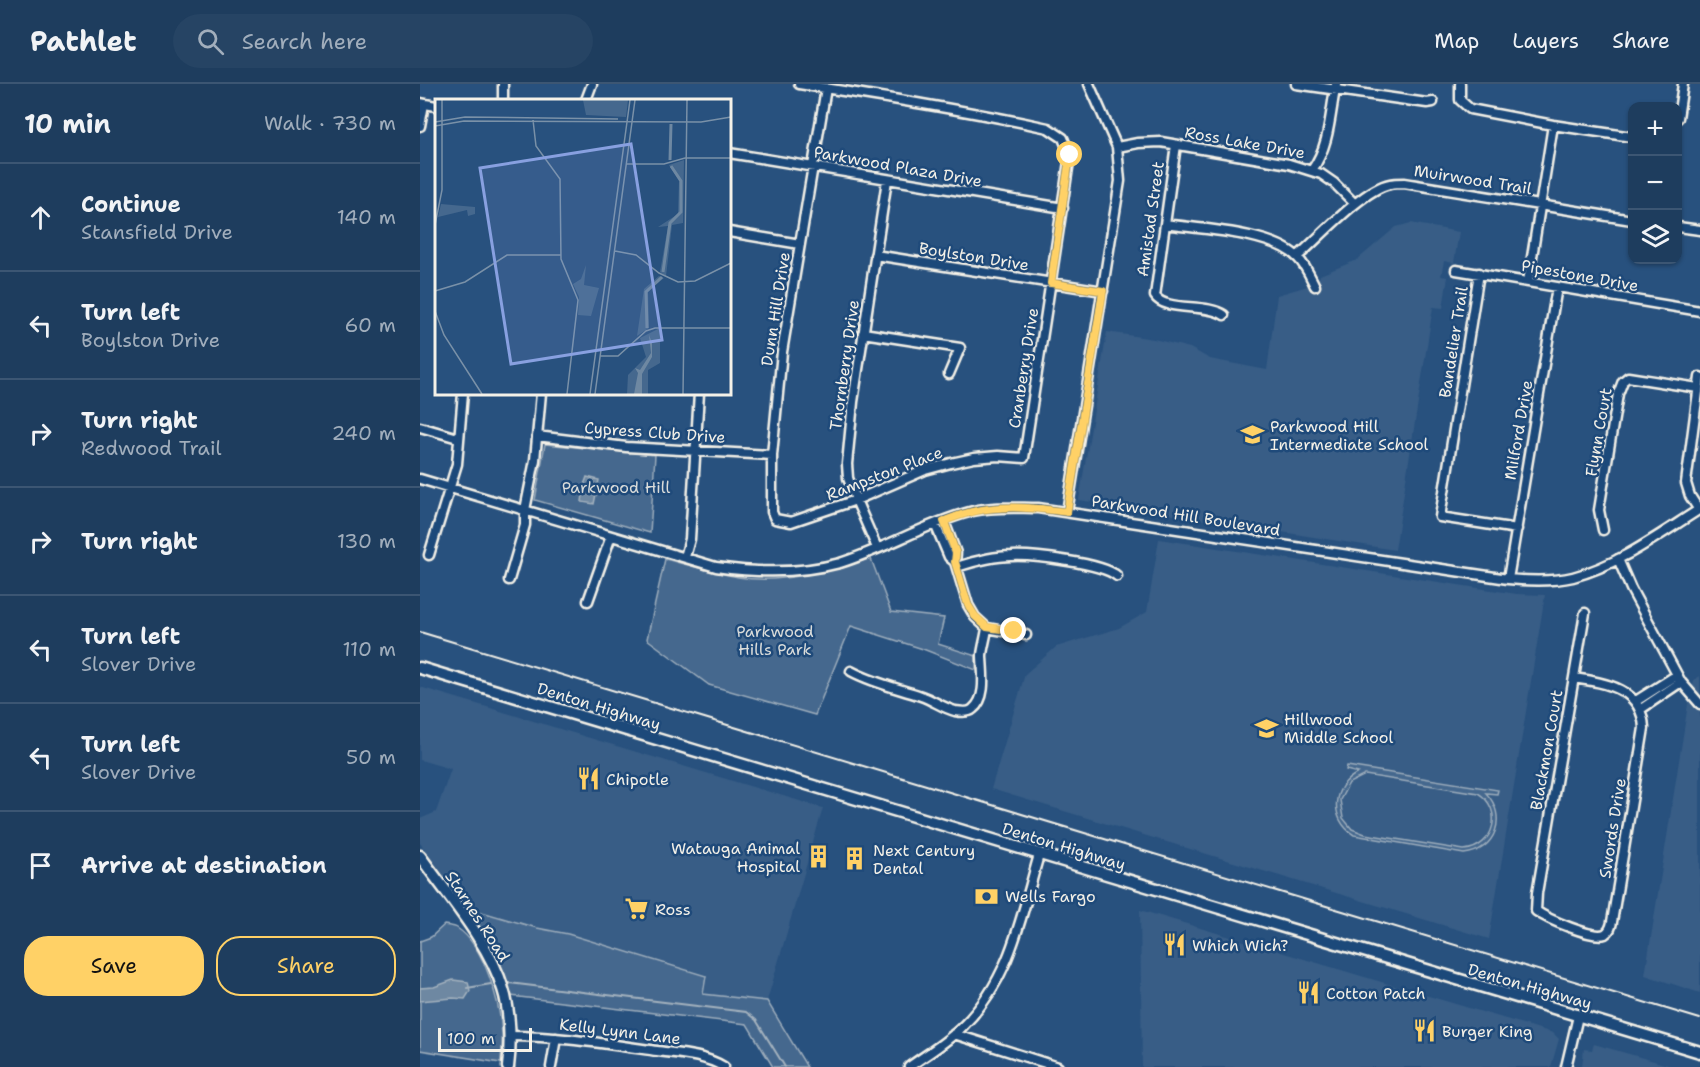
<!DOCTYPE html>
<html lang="en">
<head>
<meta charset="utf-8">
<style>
  :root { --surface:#1e3d5e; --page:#264464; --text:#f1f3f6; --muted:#a1aebc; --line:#3c5673; --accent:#ffd166 }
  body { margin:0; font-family:"Shantell Sans",sans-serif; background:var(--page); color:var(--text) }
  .controls { position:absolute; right:18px; top:18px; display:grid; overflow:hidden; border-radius:12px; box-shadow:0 2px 4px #0004 }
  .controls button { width:54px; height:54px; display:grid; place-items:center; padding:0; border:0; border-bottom:2px solid var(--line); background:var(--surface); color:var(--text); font:30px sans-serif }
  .scale { position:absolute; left:18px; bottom:15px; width:94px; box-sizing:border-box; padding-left:6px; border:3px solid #f4f1e8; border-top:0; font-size:16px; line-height:21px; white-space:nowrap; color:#f4f1e8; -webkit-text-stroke:4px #1f4a7a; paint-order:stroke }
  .stop { position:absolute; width:18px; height:18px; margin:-14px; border:4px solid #ffd166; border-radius:50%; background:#fff }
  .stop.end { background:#ffd166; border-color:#fff; box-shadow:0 2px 6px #0008 }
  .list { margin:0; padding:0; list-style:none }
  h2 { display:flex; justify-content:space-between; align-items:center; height:78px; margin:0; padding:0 24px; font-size:26px }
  h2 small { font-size:20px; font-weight:400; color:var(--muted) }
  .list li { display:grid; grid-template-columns:39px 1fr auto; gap:18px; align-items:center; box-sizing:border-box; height:108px; padding:0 24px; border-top:2px solid var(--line) }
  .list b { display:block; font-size:22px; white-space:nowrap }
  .list p { margin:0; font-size:20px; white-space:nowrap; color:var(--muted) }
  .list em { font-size:20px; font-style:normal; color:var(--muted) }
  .actions { display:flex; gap:12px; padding:18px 24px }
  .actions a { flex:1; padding:14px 0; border:2px solid var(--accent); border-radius:24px; text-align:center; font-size:21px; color:var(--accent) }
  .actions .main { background:var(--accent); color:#111 }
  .icon { flex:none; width:33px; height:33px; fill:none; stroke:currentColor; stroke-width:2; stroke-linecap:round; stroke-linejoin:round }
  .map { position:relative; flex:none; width:1280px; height:983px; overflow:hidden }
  header { display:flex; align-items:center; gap:36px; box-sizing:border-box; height:84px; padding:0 30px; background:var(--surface); border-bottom:2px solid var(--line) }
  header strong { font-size:28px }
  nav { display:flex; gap:33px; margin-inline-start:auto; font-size:21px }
  .search { width:420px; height:54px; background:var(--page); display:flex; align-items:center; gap:15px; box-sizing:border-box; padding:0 21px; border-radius:33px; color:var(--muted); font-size:22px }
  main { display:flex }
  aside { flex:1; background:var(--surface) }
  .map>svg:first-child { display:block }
</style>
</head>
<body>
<header>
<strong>Pathlet</strong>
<div class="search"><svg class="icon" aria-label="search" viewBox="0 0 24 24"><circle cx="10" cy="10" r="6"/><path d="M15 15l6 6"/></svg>Search here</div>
<nav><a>Map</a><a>Layers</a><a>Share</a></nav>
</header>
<main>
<aside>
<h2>10 min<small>Walk · 730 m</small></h2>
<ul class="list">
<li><svg class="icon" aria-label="ahead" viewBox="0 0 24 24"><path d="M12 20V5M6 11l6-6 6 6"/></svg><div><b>Continue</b><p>Stansfield Drive</p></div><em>140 m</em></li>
<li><svg class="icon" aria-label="left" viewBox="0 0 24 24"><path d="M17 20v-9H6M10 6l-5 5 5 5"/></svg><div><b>Turn left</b><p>Boylston Drive</p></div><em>60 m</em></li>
<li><svg class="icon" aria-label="right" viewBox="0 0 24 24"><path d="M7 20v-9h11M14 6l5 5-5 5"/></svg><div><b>Turn right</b><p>Redwood Trail</p></div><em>240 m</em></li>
<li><svg class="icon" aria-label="right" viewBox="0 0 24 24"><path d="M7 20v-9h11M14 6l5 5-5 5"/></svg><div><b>Turn right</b></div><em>130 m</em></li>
<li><svg class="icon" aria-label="left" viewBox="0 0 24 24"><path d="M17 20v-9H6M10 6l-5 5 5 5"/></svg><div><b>Turn left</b><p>Slover Drive</p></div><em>110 m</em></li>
<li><svg class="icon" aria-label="left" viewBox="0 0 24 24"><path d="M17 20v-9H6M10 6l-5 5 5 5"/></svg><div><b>Turn left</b><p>Slover Drive</p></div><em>50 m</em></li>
<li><svg class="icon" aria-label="arrive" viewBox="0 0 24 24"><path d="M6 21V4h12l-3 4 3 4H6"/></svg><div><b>Arrive at destination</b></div></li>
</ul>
<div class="actions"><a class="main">Save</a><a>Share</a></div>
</aside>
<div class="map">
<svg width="1280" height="983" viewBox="0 0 1280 983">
  <rect width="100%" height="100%" fill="#28517e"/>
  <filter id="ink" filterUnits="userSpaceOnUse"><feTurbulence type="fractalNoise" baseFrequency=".0167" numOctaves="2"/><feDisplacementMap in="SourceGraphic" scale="12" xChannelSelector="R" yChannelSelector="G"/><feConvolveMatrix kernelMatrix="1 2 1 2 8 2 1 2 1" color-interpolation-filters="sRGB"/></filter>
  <g filter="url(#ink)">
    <path fill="#375d86" d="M991,139L1039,148L1034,179L1024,177L1021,192L1028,193L1023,224L1013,223L975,466L659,416L687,248L734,255L770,264L790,275L847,286L857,211L898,199L900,191L937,176L976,143Z
      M739,455L1097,510L1125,511L1069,855L571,705L605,590L636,563L699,544L727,528Z
      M1280,592V909L1225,891L1268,620L1274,596Z
      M0,603L403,724L347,917L283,910L286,891L148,850L117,844L55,826L50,827L0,759V735L16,728L31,685L0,676Z
      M720,826L1133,949L1139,955L1131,983H722Z
      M1174,960L1255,983H1162L1164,965L1172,966Z"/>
    <path fill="#45688e" stroke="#9cacbb" stroke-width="1.5" fill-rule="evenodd" d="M125,360L235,371L230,449L115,416Z
      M450,472L471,528L524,534L518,560L556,572V586L503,565L431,542L395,631L289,601L227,555L245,475C269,481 293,489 318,493C362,501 409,486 450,472Z
      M927,682L1078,706L1077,710L1066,709C1088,732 1076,767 1044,770L934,751C909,735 911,702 938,689L926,686ZM945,691L1058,709C1084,725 1075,763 1044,766L945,750L932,745L923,734L920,716L929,699Z
      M55,826L117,844L148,850L286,892L283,910L347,917L387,983H353L327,940L91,912L69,857L50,827Z
      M24,841C28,842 34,842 37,844C65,862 80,920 82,950C83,960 81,969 81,979L0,966V857L11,853Z"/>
    <path fill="#6e88a2" stroke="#a4b2be" stroke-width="1.5" d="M167,393L179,396L174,420L162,418L163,410L161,409Z
      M33,896L48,898L50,907L45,915L33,914L0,917V904L14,903Z"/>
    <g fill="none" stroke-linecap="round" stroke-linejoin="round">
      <path stroke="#a4b2be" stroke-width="2" d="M89,899L326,928L336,936L365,983
        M47,904L71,900"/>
      <defs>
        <path id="minor" d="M379,0C462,13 545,26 628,44L643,54L650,71L604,374L578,372L554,374L531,379L505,386L436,416L371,438L355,435L352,428V371L362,268L406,4
          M876,0L1007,19L1013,18
          M1040,0V16L1050,25L1133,41L1212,53
          M83,16V0
          M166,16L172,0
          M0,19L16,22
          M1258,34L1263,0
          M0,42L4,20
          M756,61L735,212C745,228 787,219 804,231
          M697,63L718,59L741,58L869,80L901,90L914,99L935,120
          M309,69L643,124
          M892,86C910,61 910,29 916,0
          M745,140C779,145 854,148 878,174C886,182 890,192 895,202
          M1258,143L1280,146
          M309,148L380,160
          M455,171L683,207
          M877,173C899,154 943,105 970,100C974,99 980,99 984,99L1212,136
          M1036,186L1280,227
          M1059,189L1020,433L1097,445
          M1108,198L1133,41
          M443,249L540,264L529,290
          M0,343L38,354
          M117,352L206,363L352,371
          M0,395L296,483C337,489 379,490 420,479C465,465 507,439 553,427C574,422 597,424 618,424L1088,495C1110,497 1132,498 1153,493C1199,481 1240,450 1280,425
          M1279,426L1270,412L1266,399L1280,293
          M647,428L700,97L697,63L669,0
          M524,437L536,469L535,478L548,521L555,533L567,544L606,551
          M515,440L529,473L535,478
          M1183,446L1179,426L1198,310L1203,297L1208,293L1278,304
          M457,464L436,416L428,394L427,380L433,318L467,96
          M9,471L37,380L43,309
          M265,473L270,455L279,309
          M1198,475L1211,505L1261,598L1280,620
          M537,483C555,477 573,472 592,472C612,471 683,479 697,492
          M1088,495L1137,203
          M89,496L105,441V426L115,376L121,309
          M168,517L191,452
          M431,587C453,599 477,604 501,612C513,616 523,624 535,627C541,628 549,629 553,625C568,613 562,586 562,571C563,562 566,553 567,544
          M1154,594C1186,599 1222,604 1224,644L1192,838C1191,843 1190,847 1185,850C1173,855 1127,835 1116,827L1117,809L1165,529
          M1216,617L1257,591
          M1221,625L1261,598
          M534,950L638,983
          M89,952C139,952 188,960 237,967C260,970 284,971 304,983
          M131,983L136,954
          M489,983C507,970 528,958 544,941C591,894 601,832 619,771
          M1146,983L1158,932"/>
        <path id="major" d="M0,584L1280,968
          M0,772C28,812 69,858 83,905C90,926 91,961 88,983"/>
      </defs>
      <use href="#minor" stroke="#f4f1e8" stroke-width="13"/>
      <use href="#major" stroke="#f4f1e8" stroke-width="15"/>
      <use href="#minor" stroke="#1f4a7a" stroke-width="8"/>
      <use href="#major" stroke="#1f4a7a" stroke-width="10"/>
      <path stroke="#f4f1e8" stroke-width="2" d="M0,548L1280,935"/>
    </g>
  </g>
  <g fill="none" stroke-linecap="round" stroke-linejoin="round" filter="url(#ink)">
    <path stroke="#ffd166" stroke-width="8" d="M594,547L567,543L555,532L548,521L535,478L536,469L524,437C535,433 545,429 556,427C586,421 617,424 647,428L683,207L631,199L650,71"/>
  </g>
  <defs>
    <symbol id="school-bare" viewBox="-9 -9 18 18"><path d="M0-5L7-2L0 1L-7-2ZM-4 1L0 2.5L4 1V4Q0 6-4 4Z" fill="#ffd166" stroke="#1f4a7a" stroke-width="2.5" paint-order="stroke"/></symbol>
    <symbol id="restaurant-bare" viewBox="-9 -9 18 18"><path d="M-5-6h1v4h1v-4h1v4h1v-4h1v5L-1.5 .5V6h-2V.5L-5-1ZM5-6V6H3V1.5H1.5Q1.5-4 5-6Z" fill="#ffd166" stroke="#1f4a7a" stroke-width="2.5" paint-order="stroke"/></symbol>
    <symbol id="building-bare" viewBox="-9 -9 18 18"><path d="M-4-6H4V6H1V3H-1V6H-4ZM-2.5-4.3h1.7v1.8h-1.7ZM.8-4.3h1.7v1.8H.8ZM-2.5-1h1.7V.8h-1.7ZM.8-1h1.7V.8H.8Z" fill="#ffd166" stroke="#1f4a7a" stroke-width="2.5" paint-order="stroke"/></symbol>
    <symbol id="bank-bare" viewBox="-9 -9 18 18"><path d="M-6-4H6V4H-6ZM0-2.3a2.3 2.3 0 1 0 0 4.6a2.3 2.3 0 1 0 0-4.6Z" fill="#ffd166" stroke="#1f4a7a" stroke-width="2.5" paint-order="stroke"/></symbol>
    <symbol id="supermarket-bare" viewBox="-9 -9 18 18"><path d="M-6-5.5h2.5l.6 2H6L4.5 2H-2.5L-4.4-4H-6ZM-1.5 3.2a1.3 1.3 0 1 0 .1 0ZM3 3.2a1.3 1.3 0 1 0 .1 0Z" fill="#ffd166" stroke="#1f4a7a" stroke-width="2.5" paint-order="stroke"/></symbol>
  </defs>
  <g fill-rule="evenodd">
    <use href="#school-bare" x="816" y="334" width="33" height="33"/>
    <use href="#school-bare" x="830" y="628" width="33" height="33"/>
    <use href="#restaurant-bare" x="152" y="678" width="33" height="33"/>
    <use href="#building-bare" x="382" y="756" width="33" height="33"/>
    <use href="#building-bare" x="418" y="758" width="33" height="33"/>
    <use href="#bank-bare" x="550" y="796" width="33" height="33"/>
    <use href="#supermarket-bare" x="200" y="808" width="33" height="33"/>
    <use href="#restaurant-bare" x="738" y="844" width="33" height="33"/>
    <use href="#restaurant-bare" x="872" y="892" width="33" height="33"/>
    <use href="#restaurant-bare" x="988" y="930" width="33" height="33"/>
  </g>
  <g text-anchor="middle" stroke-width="5" stroke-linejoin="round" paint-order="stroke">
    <g font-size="16" fill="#f4f1e8" stroke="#1f4a7a">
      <text transform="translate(825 58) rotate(10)" y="6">Ross Lake Drive</text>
      <text transform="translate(478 82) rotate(10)" y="6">Parkwood Plaza Drive</text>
      <text transform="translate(1053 95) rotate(9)" y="6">Muirwood Trail</text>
      <text transform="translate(730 135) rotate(-82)" y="6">Amistad Street</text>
      <text transform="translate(554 172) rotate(9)" y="6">Boylston Drive</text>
      <text transform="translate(1160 191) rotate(10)" y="6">Pipestone Drive</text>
      <text transform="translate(355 225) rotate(-81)" y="6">Dunn Hill Drive</text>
      <text transform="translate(1033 258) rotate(-81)" y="6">Bandelier Trail</text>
      <text transform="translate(424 281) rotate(-82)" y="6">Thornberry Drive</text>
      <text transform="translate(603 284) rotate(-81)" y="6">Cranberry Drive</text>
      <text transform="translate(1098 346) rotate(-80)" y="6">Milford Drive</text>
      <text transform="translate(235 348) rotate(4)" y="6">Cypress Club Drive</text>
      <text transform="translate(1178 348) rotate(-80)" y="6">Flynn Court</text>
      <text transform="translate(464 389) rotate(-21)" y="6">Rampston Place</text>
      <text transform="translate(766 431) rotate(9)" y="6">Parkwood Hill Boulevard</text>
      <text transform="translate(179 622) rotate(17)" y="6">Denton Highway</text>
      <text transform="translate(1126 666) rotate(-80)" y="6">Blackmon Court</text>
      <text transform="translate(1192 744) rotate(-81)" y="6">Swords Drive</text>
      <text transform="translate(644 762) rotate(17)" y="6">Denton Highway</text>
      <text transform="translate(58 832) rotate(57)" y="6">Starnes Road</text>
      <text transform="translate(1110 902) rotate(16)" y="6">Denton Highway</text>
      <text transform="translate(200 947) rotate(7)" y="6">Kelly Lynn Lane</text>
    </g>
    <g font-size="16" fill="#f4f1e8" stroke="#1f4a7a" text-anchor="start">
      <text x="850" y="348">Parkwood Hill<tspan x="850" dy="18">Intermediate School</tspan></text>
      <text x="864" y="641">Hillwood<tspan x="864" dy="18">Middle School</tspan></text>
      <text x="186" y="701">Chipotle</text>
      <text x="380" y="770" text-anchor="end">Watauga Animal<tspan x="380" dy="18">Hospital</tspan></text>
      <text x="453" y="772">Next Century<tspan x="453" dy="18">Dental</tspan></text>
      <text x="585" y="818">Wells Fargo</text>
      <text x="235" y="831">Ross</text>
      <text x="772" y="867">Which Wich?</text>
      <text x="906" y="915">Cotton Patch</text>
      <text x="1022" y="953">Burger King</text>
    </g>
    <g font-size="16" fill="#dadcda" stroke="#1f4a7a">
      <text x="196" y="409">Parkwood Hill</text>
      <text x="355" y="553">Parkwood<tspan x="355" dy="18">Hills Park</tspan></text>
    </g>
  </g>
  <g transform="translate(15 15)">
    <rect width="296" height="296" fill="#28517e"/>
    <path d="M148,1H193L191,18L151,16ZM249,61L248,124L237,126L231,177L225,173L233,127L223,128L243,115L244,82L234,66ZM6,105L40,108V115L33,117L32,111L3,118ZM151,166L149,186L164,189L156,217L143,216L144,198L138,185L146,180ZM224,177L229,179L213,192L214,229L202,237L209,190ZM225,229V264L213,271V295H192L193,276L211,258L205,239Z" fill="#45688e"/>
    <path d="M214,236L217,244V258L207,275V295H199L203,274L200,269L205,271L216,254Z" fill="#6e88a2"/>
    <path fill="none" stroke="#6e88a2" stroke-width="3" d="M235,61L236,25M228,173L235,124L246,113V82L236,67M212,229L211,193L227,178"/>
    <path fill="none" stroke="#7a91a8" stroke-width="1.5" d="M98,21L101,47L125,80L126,160L143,201L132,295M0,23L30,18L183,20M0,27L29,22L266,23L296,18M191,65H229L250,59H296M0,126L7,91V1M180,152L201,156L224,174L243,183L260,182L296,164M0,192L30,183L72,156H126M0,212L9,236L47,295M165,257H183L211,232L220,229H296M155,295L195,1M160,295L200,1M248,295L252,1"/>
    <path fill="#88a0e0" fill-opacity="0.15" stroke="#88a0e0" stroke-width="3" d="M196,45L227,241L76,265L45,69Z"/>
    <rect width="296" height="296" fill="none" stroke="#f4f1e8" stroke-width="3"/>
  </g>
</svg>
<div class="controls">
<button>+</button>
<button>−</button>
<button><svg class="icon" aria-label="layers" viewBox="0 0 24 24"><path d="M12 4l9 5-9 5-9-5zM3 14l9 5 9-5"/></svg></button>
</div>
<div class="scale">100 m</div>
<div class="stop" style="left:650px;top:71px"></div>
<div class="stop end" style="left:594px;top:547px"></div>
</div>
</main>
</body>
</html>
